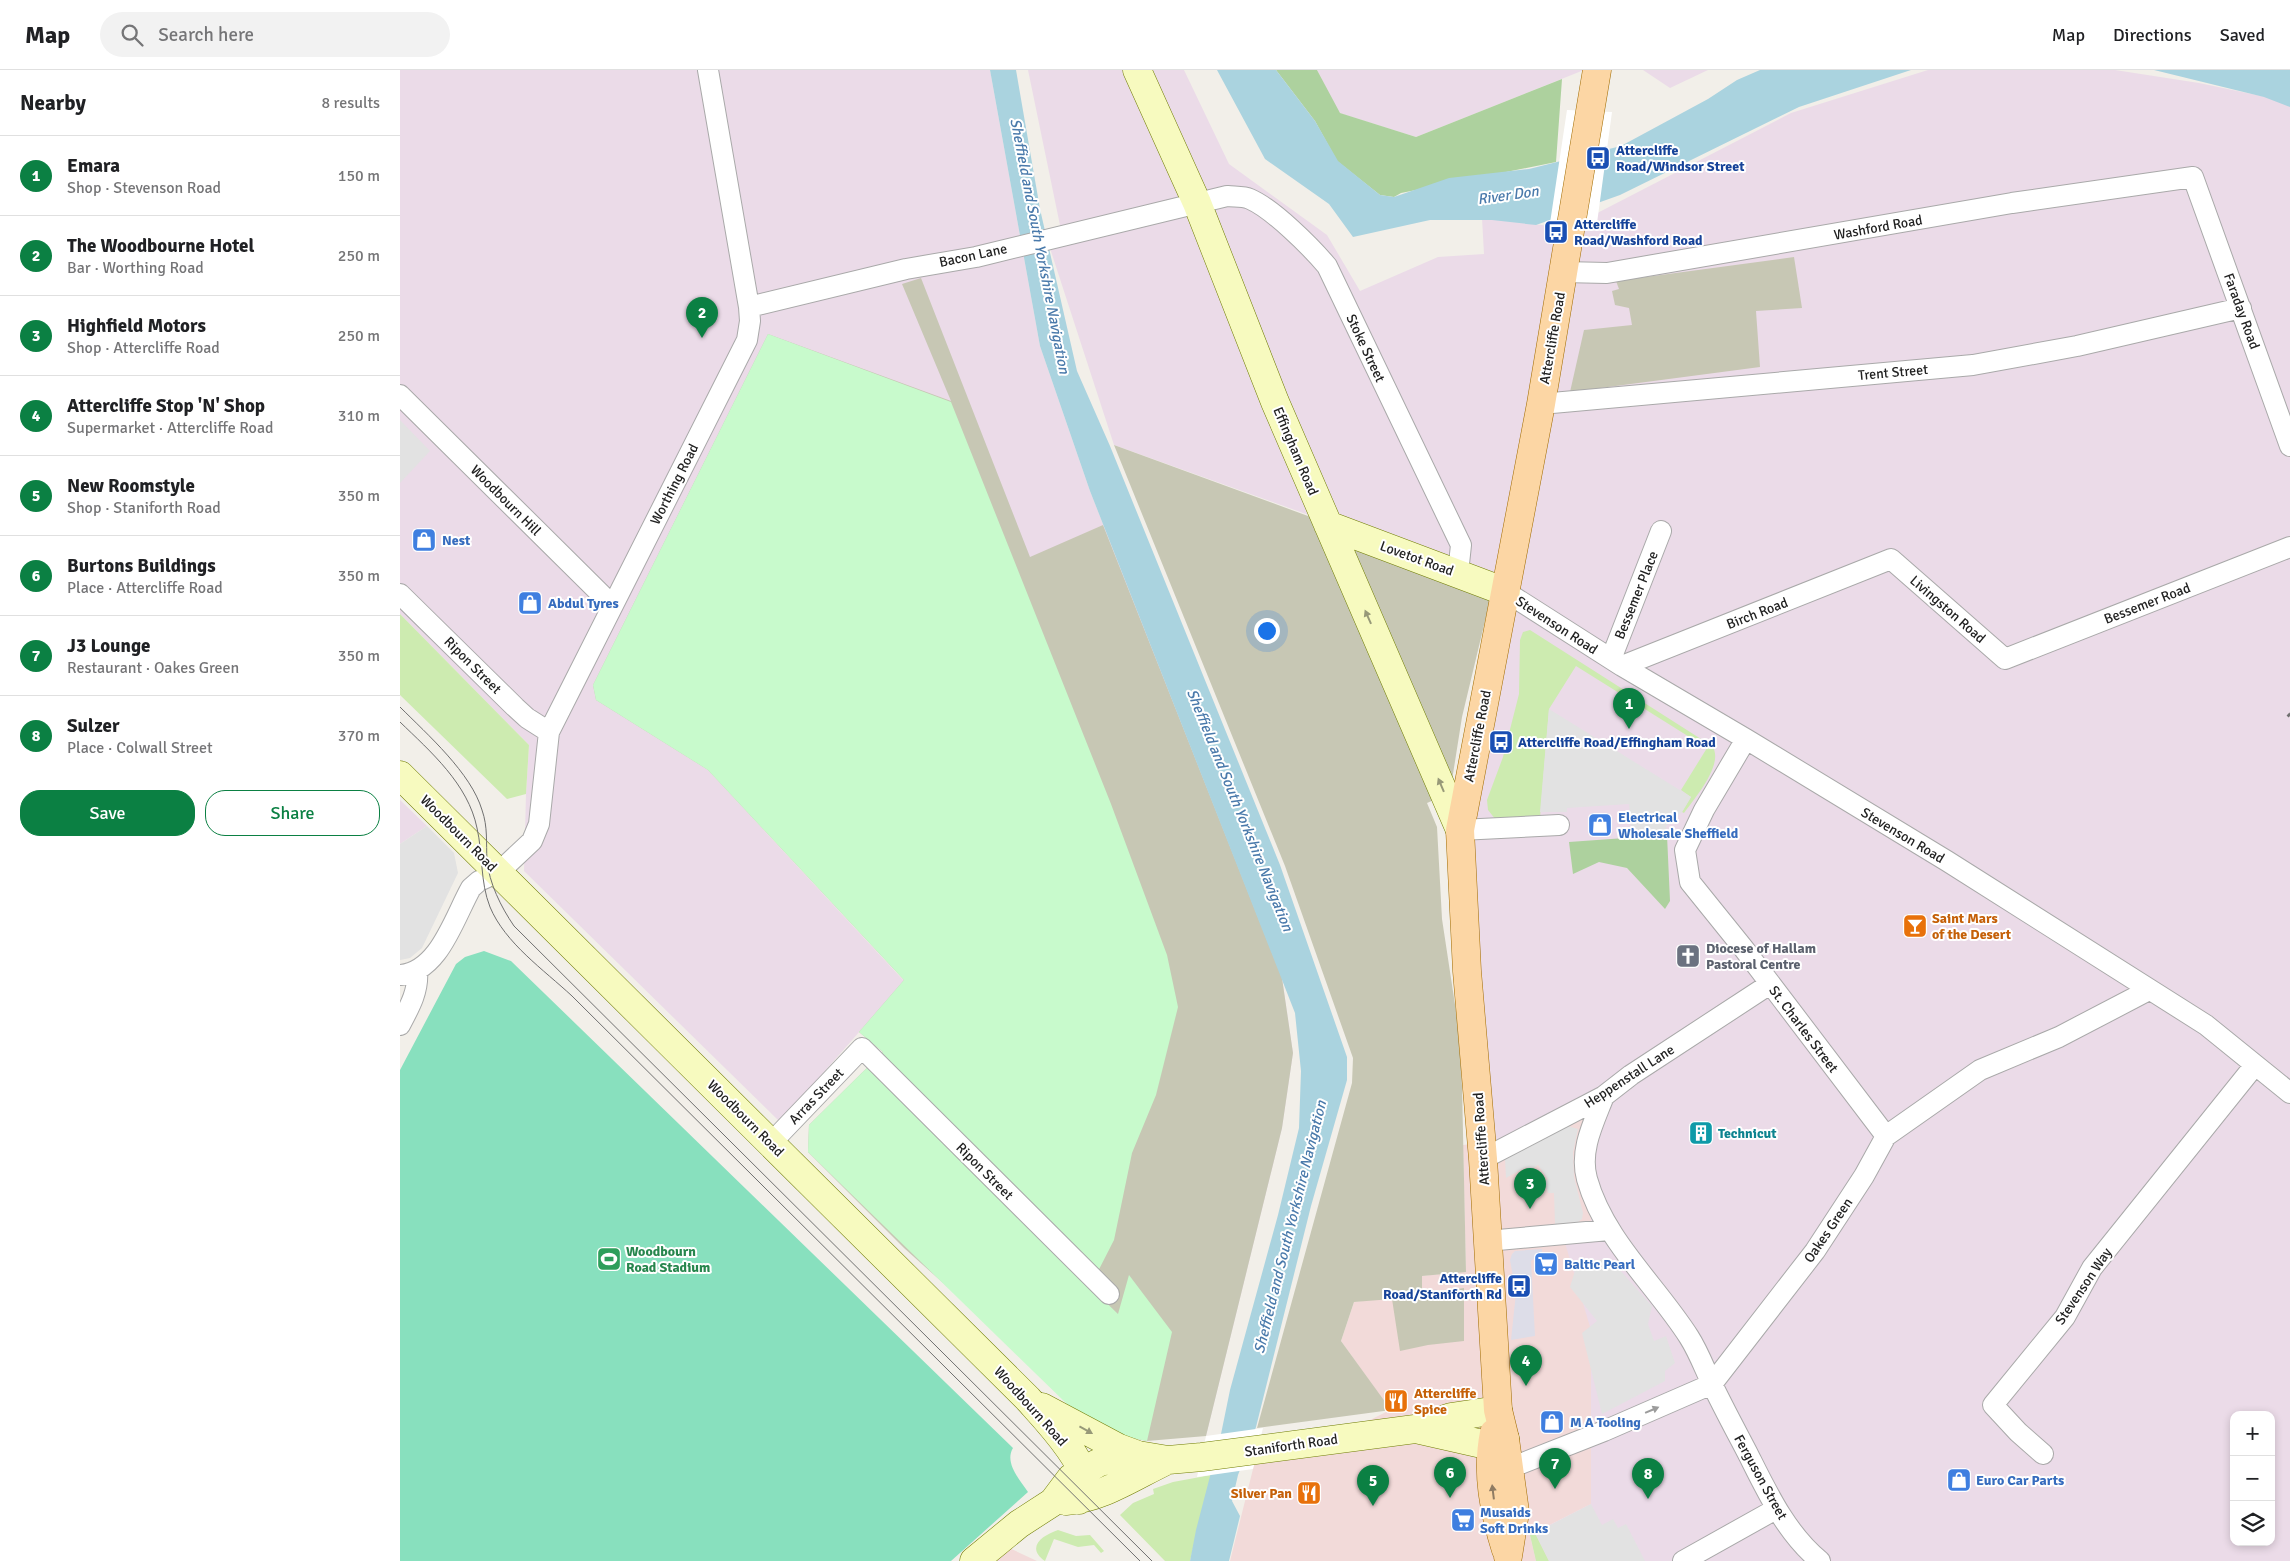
<!DOCTYPE html>
<html lang="en">
<head>
<meta charset="utf-8">
<style>
  :root { --surface:#fff; --page:#f2f2f2; --text:#202124; --muted:#757577; --line:#e0e0e0; --accent:#0b8043 }
  body { margin:0; font-family:Signika,sans-serif; background:var(--page); color:var(--text) }
  .controls { position:absolute; right:15px; bottom:15px; display:grid; overflow:hidden; border-radius:10px; box-shadow:0 2px 8px #0003 }
  .controls button { width:45px; height:45px; display:grid; place-items:center; padding:0; border:0; border-bottom:1px solid var(--line); background:var(--surface); color:var(--text); font:25px sans-serif }
  .you { position:absolute; left:866px; top:560px; width:18px; height:18px; margin:-12px; border:4px solid #fff; border-radius:50%; background:#1a73e8; box-shadow:0 0 0 8px #1a73e833 }
  .badge { display:grid; place-items:center; width:32px; height:32px; border-radius:50%; background:var(--accent); color:#fff; font-size:16px; font-weight:700 }
  .pin { position:absolute; translate:-50% -41px; filter:drop-shadow(0 1px 2px #0008) }
  .pin::after { content:''; position:absolute; top:26px; width:18px; height:15px; background:inherit; clip-path:polygon(0 0,100% 0,50% 100%) }
  .list { margin:0; padding:0; list-style:none }
  h2 { display:flex; justify-content:space-between; align-items:center; height:65px; margin:0; padding:0 20px; font-size:21px }
  h2 small { font-size:16px; font-weight:400; color:var(--muted) }
  .list li { display:grid; grid-template-columns:32px 1fr auto; gap:15px; align-items:center; box-sizing:border-box; height:80px; padding:0 20px; border-top:1px solid var(--line) }
  .list b { display:block; font-size:19px; white-space:nowrap }
  .list p { margin:0; font-size:16px; white-space:nowrap; color:var(--muted) }
  .list em { font-size:16px; font-style:normal; color:var(--muted) }
  .actions { display:flex; gap:10px; padding:15px 20px }
  .actions a { flex:1; padding:11px 0; border:1px solid var(--accent); border-radius:20px; text-align:center; font-size:18px; color:var(--accent) }
  .actions .main { background:var(--accent); color:#fff }
  .icon { flex:none; width:28px; height:28px; fill:none; stroke:currentColor; stroke-width:2; stroke-linecap:round; stroke-linejoin:round }
  .map { position:relative; flex:none; width:1890px; height:1491px; overflow:hidden }
  header { display:flex; align-items:center; gap:30px; box-sizing:border-box; height:70px; padding:0 25px; background:var(--surface); border-bottom:1px solid var(--line) }
  header strong { font-size:24px }
  nav { display:flex; gap:28px; margin-inline-start:auto; font-size:18px }
  .search { width:350px; height:45px; background:var(--page); display:flex; align-items:center; gap:12px; box-sizing:border-box; padding:0 18px; border-radius:28px; color:var(--muted); font-size:19px }
  main { display:flex }
  aside { flex:1; background:var(--surface) }
  .map>svg:first-child { display:block }
</style>
</head>
<body>
<header>
<strong>Map</strong>
<div class="search"><svg class="icon" aria-label="search" viewBox="0 0 24 24"><circle cx="10" cy="10" r="6"/><path d="M15 15l6 6"/></svg>Search here</div>
<nav><a>Map</a><a>Directions</a><a>Saved</a></nav>
</header>
<main>
<aside>
<h2>Nearby<small>8 results</small></h2>
<ul class="list">
<li><span class="badge">1</span><div><b>Emara</b><p>Shop · Stevenson Road</p></div><em>150 m</em></li>
<li><span class="badge">2</span><div><b>The Woodbourne Hotel</b><p>Bar · Worthing Road</p></div><em>250 m</em></li>
<li><span class="badge">3</span><div><b>Highfield Motors</b><p>Shop · Attercliffe Road</p></div><em>250 m</em></li>
<li><span class="badge">4</span><div><b>Attercliffe Stop 'N' Shop</b><p>Supermarket · Attercliffe Road</p></div><em>310 m</em></li>
<li><span class="badge">5</span><div><b>New Roomstyle</b><p>Shop · Staniforth Road</p></div><em>350 m</em></li>
<li><span class="badge">6</span><div><b>Burtons Buildings</b><p>Place · Attercliffe Road</p></div><em>350 m</em></li>
<li><span class="badge">7</span><div><b>J3 Lounge</b><p>Restaurant · Oakes Green</p></div><em>350 m</em></li>
<li><span class="badge">8</span><div><b>Sulzer</b><p>Place · Colwall Street</p></div><em>370 m</em></li>
</ul>
<div class="actions"><a class="main">Save</a><a>Share</a></div>
</aside>
<div class="map">
<svg width="1890" height="1491" viewBox="0 0 1890 1491">
  <rect width="100%" height="100%" fill="#f2efe9"/>
  <path fill="#f2dad9" d="M1184,1040L1192,1167L1191,1434L1130,1465L1136,1491H830L858,1379L932,1369L990,1340L941,1271L954,1232L1022,1224V1206L1066,1201L1063,1075L1089,1072Z
    M605,1476L637,1491H588Z"/>
  <path fill="#ebdbe8" fill-rule="evenodd" d="M0,0H590L640,276L690,421L882,908L893,983L882,1058L806,1366L778,937L197,630L308,700L504,911L380,1052L124,801L126,724L129,675L0,544Z
    M628,0H784L829,94L927,165L960,221L1038,187L1084,184L1082,148L1159,157L1097,517L931,453L714,375L647,169L661,160Z
    M917,0H1184L1016,67L939,43Z
    M1243,0H1308L1270,18Z
    M1528,0H1715L1799,13L1890,32V1491H1136L1130,1465L1191,1434V1260L1165,1173L1192,1167L1184,1040L1089,1072L1065,776L1176,154L1391,43ZM1834,1345H1871V1472H1834Z
    M0,730L27,756L0,774Z"/>
  <path fill="#c7c7b4" d="M1394,187L1402,238L1356,241L1360,297L1170,322L1184,260L1232,255L1229,238L1215,235L1212,221L1219,219L1216,211Z
    M521,208L630,487L703,455L882,908L893,983L882,1058L806,1366L747,1371L712,1364L504,1178L408,1082L409,1055L483,982L459,962L504,910L308,700L196,630L193,615L368,264L551,331L502,214Z
    M714,375L908,446L1090,530L1062,647L1050,723L1027,733L1037,757L1042,849L1059,961L1062,1016L1066,1202L1022,1206V1224L1064,1218V1271L1028,1275L1000,1281L992,1229L954,1232L941,1271L991,1340L857,1358L952,1013L953,988L885,796Z"/>
  <path fill="#cdebb0" d="M0,544L129,675L126,724L107,729L0,625Z
    M1130,560L1312,676C1325,693 1295,728 1284,743L1282,742L1291,727L1281,720L1307,678L1176,596L1149,639L1140,748L1096,750L1088,740L1087,730L1103,687L1119,624L1120,570L1123,562Z
    M811,1405L790,1491H765L720,1445L733,1433L754,1424L753,1419L773,1412Z
    M658,1460L676,1466L690,1465L704,1481L701,1483L694,1475L678,1477L654,1469L645,1491C625,1477 643,1465 658,1460Z
    M1135,1463L1149,1491H1136L1130,1465Z"/>
  <path fill="#add19e" d="M876,0H917L940,43L1016,67L1162,9L1156,92L1001,123L994,127L980,125L937,91L915,51Z
    M1267,765L1270,831L1265,839L1227,798L1199,792L1173,804L1169,772Z"/>
  <path fill="#c8facc" d="M368,264L551,332L711,734L767,885L778,937L756,1025L732,1083L714,1170L690,1217L718,1244L729,1205L772,1262L747,1371L712,1364L670,1337L408,1082L409,1055L483,982L459,962L504,910L308,700L196,630L193,615Z"/>
  <path fill="#88e0be" d="M84,881L111,891L613,1378C604,1393 620,1410 628,1422L551,1491H0V1000L56,894L65,887Z"/>
  <path fill="#e2e2e2" d="M0,350L30,381L0,413Z
    M1149,639L1291,727L1282,742L1266,756L1267,765L1232,768L1229,734L1167,738V742H1140Z
    M27,756L54,783L58,803L22,878L10,888L0,890V774Z
    M1164,1055L1178,1059L1173,1082L1174,1107L1183,1143L1182,1149L1178,1152L1155,1154L1154,1123H1148L1145,1112L1148,1109L1138,1095L1130,1100L1126,1097L1106,1108L1105,1089Z
    M1210,1189L1252,1236L1248,1254L1254,1271L1266,1266L1275,1293L1265,1301V1311L1202,1344L1182,1263L1197,1251L1170,1217L1178,1191Z
    M1191,1434L1202,1455L1213,1449L1218,1458L1226,1454L1245,1491H1149L1135,1463Z"/>
  <path fill="#dddde8" d="M1142,1179V1182L1131,1191L1135,1266L1111,1270L1116,1223L1110,1190L1112,1184L1115,1181Z"/>
  <path fill="#aad3df" d="M590,0H616L640,139L677,301L710,376L880,795L947,987V1010L911,1136L856,1357L838,1405L832,1431L840,1446L829,1491H790L796,1460L821,1364L830,1320L878,1145L899,1058L901,1001L895,943L690,421L640,276Z
    M817,0H876L915,51L938,91L980,125L994,127L1049,108L1129,99L1221,76L1308,29L1337,10L1360,0H1511L1399,37L1220,125L1136,155L1092,150H1030L953,167L929,134L865,89Z
    M1754,0H1890V37L1864,27Z"/>
  <path fill="#fff" d="M1167,40L1212,42L1197,153H1150Z
    M863,1358L853,1399L797,1407L806,1366Z"/>
  <g fill="none" stroke-linecap="round" stroke-linejoin="round">
    <defs>
      <path id="street" d="M1163,202L1207,203L1612,133L1793,107L1890,376
        M349,237L506,199L576,187L827,126C834,127 843,126 850,129C873,139 911,177 927,196L1061,475L1058,503
        M0,325L212,535
        M1141,334L1573,295L1677,276L1841,238
        M1106,522L1222,596L1346,669L1547,791L1806,955L1890,1023
        M0,524L115,637L127,648L149,662
        M1211,589L1261,461
        M1222,596L1491,489L1605,589L1890,477
        M1346,669L1304,740L1285,780L1290,812L1344,879L1486,1066
        M1060,760L1159,755
        M0,905C39,902 54,848 71,818L79,811L99,802L132,771L139,754L149,662L347,270L350,251L349,237L308,0
        M0,955C9,938 19,921 17,901
        M1204,1026C1194,1052 1179,1080 1187,1109C1204,1170 1256,1215 1289,1267C1298,1281 1304,1297 1311,1312C1323,1337 1336,1361 1349,1386C1368,1424 1387,1464 1420,1491
        M371,1073L462,978L709,1224
        M1083,1089L1204,1026L1231,1005L1370,914
        M1087,1171L1209,1160
        M1643,1384L1618,1362L1593,1335L1665,1247L1692,1198L1855,995
        M1110,1398L1204,1361L1312,1314L1415,1181L1464,1106L1486,1066L1580,1000L1659,967L1749,920
        M1283,1491L1376,1439"/>
      <path id="secondary" d="M737,0L797,133L875,332L1060,760
        M928,455L1106,522
        M0,705L628,1329C644,1347 683,1387 684,1411C684,1418 681,1424 679,1430
        M642,1337L719,1378L738,1385
        M1016,1359L1091,1376L1098,1375L1105,1369
        M666,1431C703,1428 734,1406 768,1390
        M574,1491L619,1454L653,1432L671,1408L698,1393L717,1387L738,1385L768,1390L802,1387L1015,1359L1051,1347L1098,1340"/>
      <path id="primary" d="M1094,1363C1086,1403 1094,1442 1106,1480
        M1108,1486L1115,1442L1105,1369L1098,1340L1083,1089L1067,901L1060,760L1141,334L1197,0"/>
    </defs>
    <use href="#street" stroke="#a9a9a9" stroke-width="22"/>
    <use href="#secondary" stroke="#707d05" stroke-width="29"/>
    <use href="#primary" stroke="#a06b00" stroke-width="29"/>
    <use href="#street" stroke="#fff" stroke-width="20"/>
    <use href="#secondary" stroke="#f7fabf" stroke-width="28"/>
    <use href="#primary" stroke="#fcd6a4" stroke-width="28"/>
    <path stroke="#707070" stroke-width="1" d="M0,637C28,665 71,703 82,740C88,757 86,773 87,790C89,813 101,837 114,856L752,1491
      M0,652C31,682 68,714 77,758C83,784 80,812 90,837C105,873 144,900 172,926L740,1491"/>
    <path stroke="#707070" stroke-width="4" stroke-dasharray="10 10" stroke-linecap="butt" d="M1888,644L1890,646"/>
  </g>
  <defs><path id="oneway-solid" d="M-6-.8H1V-3.2L6.5 0L1 3.2V.8H-6Z" transform="scale(1.25)"/></defs>
  <g fill="#979978">
    <use href="#oneway-solid" transform="translate(968 547) rotate(-114)"/>
    <use href="#oneway-solid" transform="translate(1041 715) rotate(-113)"/>
    <use href="#oneway-solid" transform="translate(686 1360) rotate(29)"/>
  </g>
  <use fill="#9c9c9c" href="#oneway-solid" transform="translate(1252 1340) rotate(-23)"/>
  <use fill="#8f7c63" href="#oneway-solid" transform="translate(1093 1422) rotate(-97)"/>
  <defs>
    <symbol id="bus-square" viewBox="-11 -11 22 22"><rect x="-9" y="-9" width="18" height="18" rx="4" fill="#1a4fb4" stroke="#fff"/><path d="M-5-6H5V4H4V6H2V4H-2V6H-4V4H-5ZM-3.5-4V0h7V-4ZM-3.5 1.2v1.5H-2V1.2ZM2 1.2v1.5H3.5V1.2Z" fill="#fff"/></symbol>
    <symbol id="shop-square" viewBox="-11 -11 22 22"><rect x="-9" y="-9" width="18" height="18" rx="4" fill="#3f7fe0" stroke="#fff"/><path d="M-5-2.5h2.3a2.7 3.5 0 0 1 5.4 0H5L5.5 6h-11ZM-1.5-2.5h3a1.5 2.3 0 0 0-3 0Z" fill="#fff"/></symbol>
    <symbol id="bar-square" viewBox="-11 -11 22 22"><rect x="-9" y="-9" width="18" height="18" rx="4" fill="#e8710a" stroke="#fff"/><path d="M-6-5H6L.8 .8V4.5H3.5V6h-7V4.5H-.8V.8Z" fill="#fff"/></symbol>
    <symbol id="church-square" viewBox="-11 -11 22 22"><rect x="-9" y="-9" width="18" height="18" rx="4" fill="#6b7280" stroke="#fff"/><path d="M-1.2-6h2.4v3.5h3.3v2.4h-3.3V6h-2.4V-.1h-3.3v-2.4h3.3Z" fill="#fff"/></symbol>
    <symbol id="building-square" viewBox="-11 -11 22 22"><rect x="-9" y="-9" width="18" height="18" rx="4" fill="#0f9aa8" stroke="#fff"/><path d="M-4-6H4V6H1V3H-1V6H-4ZM-2.5-4.3h1.7v1.8h-1.7ZM.8-4.3h1.7v1.8H.8ZM-2.5-1h1.7V.8h-1.7ZM.8-1h1.7V.8H.8Z" fill="#fff"/></symbol>
    <symbol id="stadium-square" viewBox="-11 -11 22 22"><rect x="-9" y="-9" width="18" height="18" rx="4" fill="#2e9e5b" stroke="#fff"/><path d="M0-5a6.5 5 0 1 0 0 10a6.5 5 0 1 0 0-10ZM-3.5-1.8h7v3.6h-7Z" fill="#fff"/></symbol>
    <symbol id="supermarket-square" viewBox="-11 -11 22 22"><rect x="-9" y="-9" width="18" height="18" rx="4" fill="#3f7fe0" stroke="#fff"/><path d="M-6-5.5h2.5l.6 2H6L4.5 2H-2.5L-4.4-4H-6ZM-1.5 3.2a1.3 1.3 0 1 0 .1 0ZM3 3.2a1.3 1.3 0 1 0 .1 0Z" fill="#fff"/></symbol>
    <symbol id="restaurant-square" viewBox="-11 -11 22 22"><rect x="-9" y="-9" width="18" height="18" rx="4" fill="#e8710a" stroke="#fff"/><path d="M-5-6h1v4h1v-4h1v4h1v-4h1v5L-1.5 .5V6h-2V.5L-5-1ZM5-6V6H3V1.5H1.5Q1.5-4 5-6Z" fill="#fff"/></symbol>
  </defs>
  <g fill-rule="evenodd">
    <use href="#bus-square" x="1184" y="74" width="28" height="28"/>
    <use href="#bus-square" x="1142" y="148" width="28" height="28"/>
    <use href="#shop-square" x="10" y="456" width="28" height="28"/>
    <use href="#shop-square" x="116" y="519" width="28" height="28"/>
    <use href="#bus-square" x="1087" y="658" width="28" height="28"/>
    <use href="#shop-square" x="1186" y="741" width="28" height="28"/>
    <use href="#bar-square" x="1501" y="842" width="28" height="28"/>
    <use href="#church-square" x="1274" y="872" width="28" height="28"/>
    <use href="#building-square" x="1287" y="1049" width="28" height="28"/>
    <use href="#stadium-square" x="195" y="1175" width="28" height="28"/>
    <use href="#supermarket-square" x="1132" y="1180" width="28" height="28"/>
    <use href="#bus-square" x="1105" y="1202" width="28" height="28"/>
    <use href="#restaurant-square" x="982" y="1317" width="28" height="28"/>
    <use href="#shop-square" x="1138" y="1338" width="28" height="28"/>
    <use href="#shop-square" x="1545" y="1396" width="28" height="28"/>
    <use href="#restaurant-square" x="895" y="1409" width="28" height="28"/>
    <use href="#supermarket-square" x="1049" y="1436" width="28" height="28"/>
  </g>
  <g text-anchor="middle" stroke-width="4" stroke-linejoin="round" paint-order="stroke">
    <g font-size="14" font-weight="bold" fill="#164399" stroke="#fff" text-anchor="start">
      <text x="1216" y="85">Attercliffe<tspan x="1216" dy="16">Road/Windsor Street</tspan></text>
      <text x="1174" y="159">Attercliffe<tspan x="1174" dy="16">Road/Washford Road</tspan></text>
      <text x="1118" y="677">Attercliffe Road/Effingham Road</text>
      <text x="1102" y="1213" text-anchor="end">Attercliffe<tspan x="1102" dy="16">Road/Staniforth Rd</tspan></text>
    </g>
    <g font-size="14" fill="#222" stroke="#fff">
      <text transform="translate(1478 157) rotate(-10)" y="5">Washford Road</text>
      <text transform="translate(573 185) rotate(-12)" y="5">Bacon Lane</text>
      <text transform="translate(1842 241) rotate(70)" y="5">Faraday Road</text>
      <text transform="translate(1152 268) rotate(-80)" y="5">Attercliffe Road</text>
      <text transform="translate(966 278) rotate(65)" y="5">Stoke Street</text>
      <text transform="translate(1493 302) rotate(-5)" y="5">Trent Street</text>
      <text transform="translate(896 381) rotate(67)" y="5">Effingham Road</text>
      <text transform="translate(274 414) rotate(-63)" y="5">Worthing Road</text>
      <text transform="translate(106 430) rotate(45)" y="5">Woodbourn Hill</text>
      <text transform="translate(1017 488) rotate(20)" y="5">Lovetot Road</text>
      <text transform="translate(1236 525) rotate(-68)" y="5">Bessemer Place</text>
      <text transform="translate(1747 533) rotate(-21)" y="5">Bessemer Road</text>
      <text transform="translate(1548 539) rotate(41)" y="5">Livingston Road</text>
      <text transform="translate(1357 543) rotate(-21)" y="5">Birch Road</text>
      <text transform="translate(1157 555) rotate(33)" y="5">Stevenson Road</text>
      <text transform="translate(73 595) rotate(45)" y="5">Ripon Street</text>
      <text transform="translate(1077 666) rotate(-79)" y="5">Attercliffe Road</text>
      <text transform="translate(59 763) rotate(45)" y="5">Woodbourn Road</text>
      <text transform="translate(1503 765) rotate(31)" y="5">Stevenson Road</text>
      <text transform="translate(1404 959) rotate(53)" y="5">St. Charles Street</text>
      <text transform="translate(1229 1006) rotate(-33)" y="5">Heppenstall Lane</text>
      <text transform="translate(416 1026) rotate(-46)" y="5">Arras Street</text>
      <text transform="translate(346 1048) rotate(45)" y="5">Woodbourn Road</text>
      <text transform="translate(1081 1069) rotate(-94)" y="5">Attercliffe Road</text>
      <text transform="translate(585 1101) rotate(45)" y="5">Ripon Street</text>
      <text transform="translate(1428 1160) rotate(-56)" y="5">Oakes Green</text>
      <text transform="translate(1683 1216) rotate(-56)" y="5">Stevenson Way</text>
      <text transform="translate(631 1336) rotate(48)" y="5">Woodbourn Road</text>
      <text transform="translate(891 1375) rotate(-8)" y="5">Staniforth Road</text>
      <text transform="translate(1361 1407) rotate(61)" y="5">Ferguson Street</text>
    </g>
    <g font-size="14" font-weight="bold" fill="#366cbe" stroke="#fff" text-anchor="start">
      <text x="42" y="475">Nest</text>
      <text x="148" y="538">Abdul Tyres</text>
      <text x="1218" y="752">Electrical<tspan x="1218" dy="16">Wholesale Sheffield</tspan></text>
      <text x="1164" y="1199">Baltic Pearl</text>
      <text x="1170" y="1357">M A Tooling</text>
      <text x="1576" y="1415">Euro Car Parts</text>
      <text x="1080" y="1447">Musaids<tspan x="1080" dy="16">Soft Drinks</tspan></text>
    </g>
    <g font-size="14" font-weight="bold" fill="#c56008" stroke="#fff" text-anchor="start">
      <text x="1532" y="853">Saint Mars<tspan x="1532" dy="16">of the Desert</tspan></text>
      <text x="1014" y="1328">Attercliffe<tspan x="1014" dy="16">Spice</tspan></text>
      <text x="892" y="1428" text-anchor="end">Silver Pan</text>
    </g>
    <g font-size="14" font-weight="bold" fill="#5b616d" stroke="#fff" text-anchor="start">
      <text x="1306" y="883">Diocese of Hallam<tspan x="1306" dy="16">Pastoral Centre</tspan></text>
    </g>
    <g font-size="14" font-weight="bold" fill="#0d838f" stroke="#fff" text-anchor="start">
      <text x="1318" y="1068">Technicut</text>
    </g>
    <g font-size="14" font-weight="bold" fill="#27864d" stroke="#fff" text-anchor="start">
      <text x="226" y="1186">Woodbourn<tspan x="226" dy="16">Road Stadium</tspan></text>
    </g>
    <g font-size="15" font-style="italic" fill="#4a7aab" stroke="#fff">
      <text transform="translate(1108 125) rotate(-8)" y="5">River Don</text>
      <text transform="translate(640 176) rotate(79)" y="5">Sheffield and South Yorkshire Navigation</text>
      <text transform="translate(840 740) rotate(68)" y="5">Sheffield and South Yorkshire Navigation</text>
      <text transform="translate(890 1157) rotate(-76)" y="5">Sheffield and South Yorkshire Navigation</text>
    </g>
  </g>
</svg>
<div class="controls">
<button>+</button>
<button>−</button>
<button><svg class="icon" aria-label="layers" viewBox="0 0 24 24"><path d="M12 4l9 5-9 5-9-5zM3 14l9 5 9-5"/></svg></button>
</div>
<div class="you"></div>
<div class="pin badge" style="left:1229px;top:659px">1</div>
<div class="pin badge" style="left:302px;top:268px">2</div>
<div class="pin badge" style="left:1130px;top:1139px">3</div>
<div class="pin badge" style="left:1126px;top:1316px">4</div>
<div class="pin badge" style="left:973px;top:1436px">5</div>
<div class="pin badge" style="left:1050px;top:1428px">6</div>
<div class="pin badge" style="left:1155px;top:1419px">7</div>
<div class="pin badge" style="left:1248px;top:1429px">8</div>
</div>
</main>
</body>
</html>
